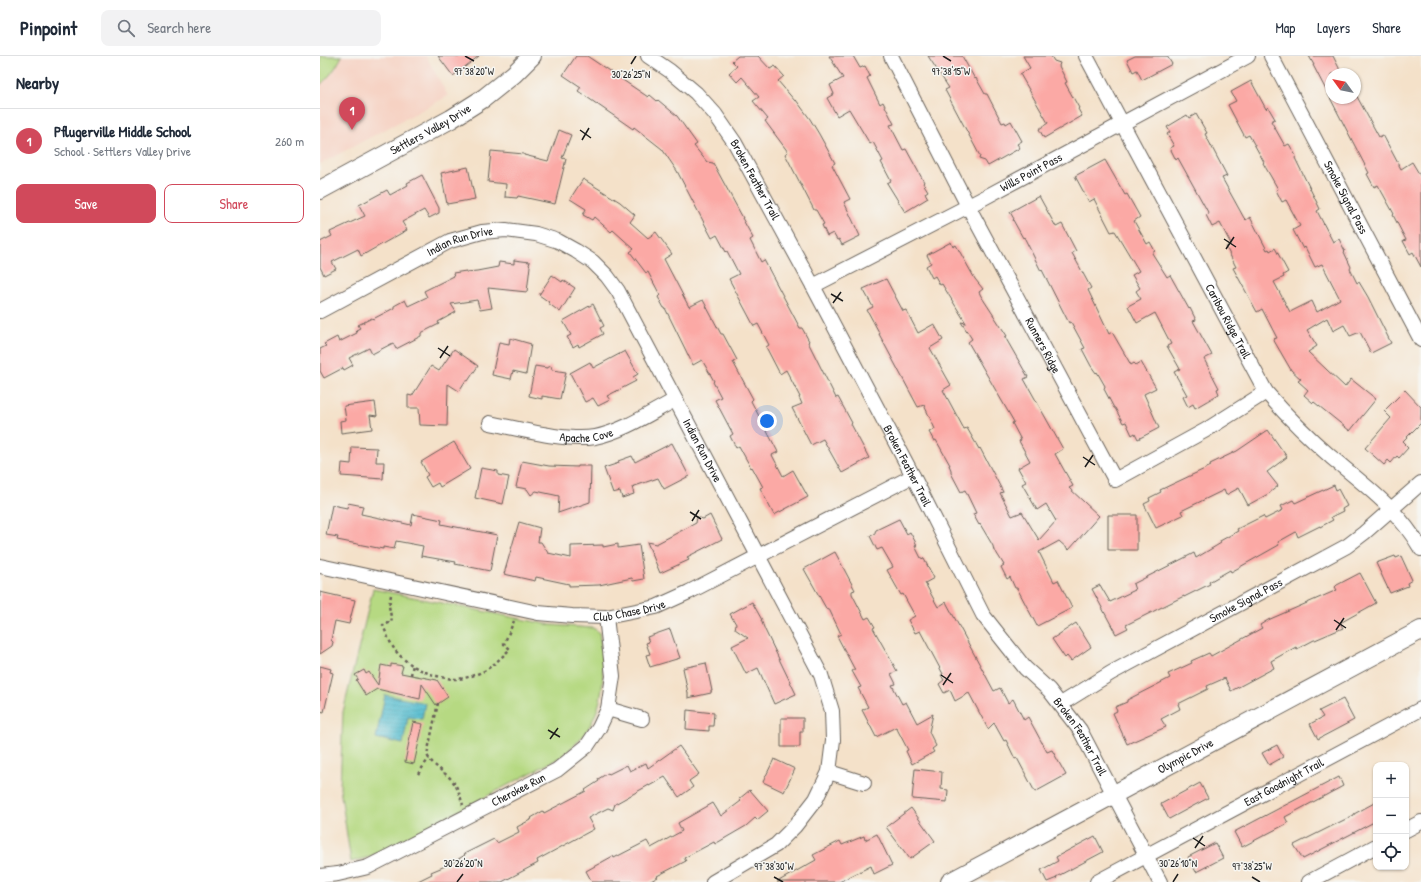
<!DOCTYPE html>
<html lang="en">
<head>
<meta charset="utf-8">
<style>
  :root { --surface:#fff; --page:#f2f2f3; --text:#1f2937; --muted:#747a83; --line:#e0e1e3; --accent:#d1495b }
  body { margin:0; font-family:"Patrick Hand",sans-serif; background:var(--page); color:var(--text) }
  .controls { position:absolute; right:12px; bottom:12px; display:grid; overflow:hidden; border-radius:8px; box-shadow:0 1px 3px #0004 }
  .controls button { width:36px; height:36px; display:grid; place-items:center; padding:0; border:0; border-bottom:1px solid var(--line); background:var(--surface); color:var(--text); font:20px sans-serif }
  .compass { position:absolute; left:1005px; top:12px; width:36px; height:36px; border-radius:50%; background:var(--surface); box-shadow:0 1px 3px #0004; rotate:303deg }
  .you { position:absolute; left:447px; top:365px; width:14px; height:14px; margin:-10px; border:3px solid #fff; border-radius:50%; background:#1a73e8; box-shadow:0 0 0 6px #1a73e833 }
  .badge { display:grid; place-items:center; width:26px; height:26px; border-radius:50%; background:var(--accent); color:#fff; font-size:13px; font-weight:700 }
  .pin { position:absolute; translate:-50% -33px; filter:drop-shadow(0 1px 2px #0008) }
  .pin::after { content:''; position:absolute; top:21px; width:14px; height:12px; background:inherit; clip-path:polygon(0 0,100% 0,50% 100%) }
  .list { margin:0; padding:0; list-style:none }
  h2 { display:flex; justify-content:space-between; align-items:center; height:52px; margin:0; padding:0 16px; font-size:17px }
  h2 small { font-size:13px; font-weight:400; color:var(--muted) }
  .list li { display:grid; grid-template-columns:26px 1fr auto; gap:12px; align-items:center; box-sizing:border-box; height:64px; padding:0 16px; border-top:1px solid var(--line) }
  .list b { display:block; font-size:15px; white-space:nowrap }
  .list p { margin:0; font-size:13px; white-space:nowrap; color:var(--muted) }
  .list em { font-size:13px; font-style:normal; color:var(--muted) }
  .actions { display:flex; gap:8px; padding:12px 16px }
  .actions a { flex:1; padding:9px 0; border:1px solid var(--accent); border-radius:8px; text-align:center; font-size:14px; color:var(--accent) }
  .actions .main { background:var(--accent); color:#fff }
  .icon { flex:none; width:22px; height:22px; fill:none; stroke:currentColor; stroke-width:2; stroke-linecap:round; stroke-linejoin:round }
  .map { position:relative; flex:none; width:1101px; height:826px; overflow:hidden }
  header { display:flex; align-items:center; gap:24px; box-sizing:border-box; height:56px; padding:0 20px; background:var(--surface); border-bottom:1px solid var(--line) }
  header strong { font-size:19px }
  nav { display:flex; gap:22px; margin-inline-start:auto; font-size:14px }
  .search { width:280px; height:36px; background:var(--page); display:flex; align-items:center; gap:10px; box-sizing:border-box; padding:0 14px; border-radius:8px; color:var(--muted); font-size:15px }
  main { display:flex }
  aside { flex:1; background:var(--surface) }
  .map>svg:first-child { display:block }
</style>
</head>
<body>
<header>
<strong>Pinpoint</strong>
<div class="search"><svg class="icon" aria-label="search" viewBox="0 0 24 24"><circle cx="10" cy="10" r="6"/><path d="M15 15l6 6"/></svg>Search here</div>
<nav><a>Map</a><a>Layers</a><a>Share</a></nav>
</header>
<main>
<aside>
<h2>Nearby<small></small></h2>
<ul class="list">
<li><span class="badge">1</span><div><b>Pflugerville Middle School</b><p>School · Settlers Valley Drive</p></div><em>260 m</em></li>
</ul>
<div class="actions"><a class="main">Save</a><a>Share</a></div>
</aside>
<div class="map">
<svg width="1101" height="826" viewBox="0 0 1101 826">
  <defs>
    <pattern id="water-rules" width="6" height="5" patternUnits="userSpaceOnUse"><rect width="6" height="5" fill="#52bccf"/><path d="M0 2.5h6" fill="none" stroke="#47a1b1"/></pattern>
  </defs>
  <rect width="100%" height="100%" fill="#f6f6f2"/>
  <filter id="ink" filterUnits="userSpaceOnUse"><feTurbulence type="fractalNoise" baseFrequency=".025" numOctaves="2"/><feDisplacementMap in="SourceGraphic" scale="8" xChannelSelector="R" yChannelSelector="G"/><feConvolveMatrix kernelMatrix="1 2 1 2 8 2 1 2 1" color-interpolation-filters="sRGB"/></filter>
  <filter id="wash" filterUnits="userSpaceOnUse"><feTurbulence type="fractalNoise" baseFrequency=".012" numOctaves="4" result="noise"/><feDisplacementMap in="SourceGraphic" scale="16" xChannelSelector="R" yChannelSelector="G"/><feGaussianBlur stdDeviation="0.9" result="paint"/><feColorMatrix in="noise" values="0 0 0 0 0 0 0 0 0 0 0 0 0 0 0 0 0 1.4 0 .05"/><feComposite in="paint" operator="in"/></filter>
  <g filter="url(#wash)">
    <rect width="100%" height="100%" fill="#f4e1c9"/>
    <path fill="#f6d2c3" d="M0,0H106L128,40L0,108Z"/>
    <path fill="#b6d982" stroke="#697a4f" d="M0,0H22C16,12 10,20 0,29Z
      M53,533L231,569L273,572L279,576C287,628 286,666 241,701L63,795L46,802L31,806L20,732L23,656Z"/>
    <path fill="url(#water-rules)" stroke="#376c76" d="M65,639L105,647L102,663L88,661L83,688L56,682Z"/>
    <g id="blocks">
      <path fill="#fba9a5" d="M118,0H159L133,20Z
        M256,0H267L328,41L330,39L337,45L338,44L357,60L377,88L374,90L387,106L393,107L423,162H422L433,182L430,184L441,206L444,204L480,272H482L489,285L488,286L516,342L518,341L532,367L531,368L549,402L522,417L503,383L491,389L472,352L482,348L479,341H480L466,314L460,318L446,291L449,289L438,268L434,270L409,223L419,218L407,195L406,196L397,179L392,182L357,115L342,93L314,71L313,73L258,35L261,31L243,19Z
        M418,0H438L450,13L455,10L464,20L458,25L475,45L476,44L490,63L499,78L515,107L512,109L530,143L524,146L540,180L522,189L519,183L517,184L513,177L507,180L502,169L504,168L496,154H494L492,150L465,98L468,96L445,65L448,63L433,45L439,41L422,21L417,26L409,17L417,10L412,5Z
        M509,0H533L540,12L545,10L550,20L547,22L560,48L563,46L574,68L570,69L583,94L586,93L604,126L603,127L608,135L605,137L608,142L585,156L567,127L571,125L561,106L563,105L553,86L550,88L529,53L517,60L507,42L514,38L510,29L523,22Z
        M608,0H642L655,23L656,22L665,38H667L682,67L685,66L686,68L691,65L702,85L697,88L700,92L668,110L665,105L659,103L660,100L625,34L629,32Z
        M703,0H731L734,5L740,7L739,10L747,26L745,27L759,52L758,53L762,60L724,82L719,73L728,67L700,18L710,12Z
        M815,0H847L852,8L822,24L817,14L813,16L807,4Z
        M989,0H1013L1022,18H1011V42L1035,43V37L1059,81L1063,79L1081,113L1092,106L1101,121V211L1093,196L1090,198L1083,185L1086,184L1073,159L1074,158L1058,129L1054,131L1047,118L1049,117L993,9H994Z
        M931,25L946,53L948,51L955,63L951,65L965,90L969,88L976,100L975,102L1000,153L997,155L1013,186L1019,183L1025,195L1024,196L1031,211L1030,213L1037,227L1039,226L1048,241L1071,287L1051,297L1040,276L1030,280L1024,269L1013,275L1007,262L987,274L997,290L988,296L1025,331L1031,323L1056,343L1030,375L994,346L993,347L984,339L988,334L978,325L981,323L971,314L953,283L957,282L942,253L937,256L913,212L916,211L906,191L911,188L900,167L892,171L886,159L889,158L858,102L856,104L850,92L854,90L847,78L850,76L847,71L867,59L869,62L876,58L887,77L885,78L907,120L902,122L924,162L926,164L930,161L947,194L949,193L950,195L955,192L968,216L963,219L964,221L954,226L970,256L992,245L997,256L1020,243L1002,208L995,211L985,191L983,193L973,174L980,170L966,144L962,146L956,134L958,133L943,107L944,106L929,79L925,81L908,49L916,45L911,36Z
        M239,74L251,79L242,102L246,103L235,148L198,140L197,142L185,141L186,128L168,126L171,95L204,98V99L228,105Z
        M785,104L805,139L807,138L820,161L814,165L827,188L830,186L835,195L832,197L847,221L850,219L869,253L870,252L876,264L873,265L892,299L884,303L899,332L897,333L899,338L875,352L873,348L868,351L863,341L867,339L854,316L860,313L847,290L851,288L835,257L817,267L808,250L821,243L816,235L820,232L812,219L819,215L795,175L791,176L774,143L769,146L755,120Z
        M148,111L155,143L127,148L121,117Z
        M102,119L119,152V157L109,162L104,154L82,166L87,174L41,200L38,193L12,206L16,213L4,219L0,211V186L12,180L10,176L45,160L39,149L67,134L70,139L88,129L87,127Z
        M263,123L300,146L315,159L310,166L328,182L336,176L352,198L344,203L369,251L383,244L401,278H403L417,304L413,306L433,343L431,345L458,396L452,399L463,420L473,414L488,441L454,459L440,432L443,431L432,411L431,412L419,390L416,392L410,380L413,378L395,344L401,341L393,326L394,325L382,304L373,309L345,252H344L338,241L340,239L328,216L326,217L310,196L314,193L293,174L291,176L274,161L272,164L263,159L266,153L250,143Z
        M719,140L736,171L742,168L756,195L752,197L771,232L768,234L789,278L792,276L811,309L814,307L816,309L821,306L836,332L824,338L839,372L818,383L815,377L812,379L806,366L803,367L795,352H794L784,333L785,330L777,316L776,317L771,310L762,293L765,292L751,266L749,267L722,214L721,215L704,181L703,182L693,164L694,163L690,156Z
        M631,186L633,191L636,189L655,223L663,233L659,236L661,240L687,280L685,281L708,321L704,323L743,393L735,398L753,430L749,432L779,460L749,494L739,485L719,496L734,526L738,524L752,552L717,570L697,532H695L690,521L687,523L681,511L684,509L676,496L674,495L673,490L660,468L659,469L653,458L656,457L645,434L641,436L631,417V414L629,409H630L616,384L614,385L609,376L615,373L604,349L598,351L559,278H560L547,254L553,251L543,233L566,223L583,255L586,254L598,277L614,268L623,284L610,292L631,329L623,334L644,373L647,372L659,393L660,392L683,436L680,437L692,460L702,456L719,484L736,465L726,448L717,454L702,428L706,426L698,412L710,405L699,385L701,384L692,367L694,366L648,286L652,283L641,266L646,267L622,228L620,229L615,220L612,222L606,210L611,207L607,199Z
        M194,204L210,206L209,209L210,210L207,236L168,232L172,252L160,254L157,244L131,248L136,256L118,266L119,268L101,277V280L76,293L73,287L52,298L49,292L29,302L33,309L24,314L23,312L4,322L0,315V293L6,290L4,288L17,281L19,286L37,277L36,274L40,272L38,269L52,262L53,263L74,252V250L85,244L88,250L107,241L104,235L134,220L133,217L146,215V216L157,215L178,211L179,206L194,208Z
        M232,219L242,226L243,224L255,232L240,256L228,247L229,246L219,239Z
        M273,248L284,270L280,272L283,278L259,291L258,288L253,291L247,281L251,279L243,265Z
        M190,282L211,288L206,318L193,315L191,323L172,319L179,286L189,288Z
        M134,293L158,310L148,325L146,324L139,335L128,328L127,370L100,369L99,352H88V339L92,340L111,310L119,315Z
        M305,295L318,318L313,321L316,325L287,340L290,344L278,350L273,342L265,346L250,317L270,306L273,312Z
        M215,310L227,312L231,310L232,314L246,316L240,343L222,340V343L209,340Z
        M1085,334L1101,351V367L1083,385L1085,387L1084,388L1088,392L1079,402L1077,400L1071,407L1068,404L1064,409L1045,392L1071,362L1064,355Z
        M55,346L57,360L50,359L52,373L21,377L20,365L26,364L24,350Z
        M948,374L967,401L947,416L958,430L948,438L928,449L919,432L906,439L904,434L861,455L863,459L836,472L824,448L830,445L829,442L841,436L840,434L891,410L890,408L917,395Z
        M134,386L150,413L120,431L118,427L111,431L105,421L108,419L101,406Z
        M352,387L369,420L344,433L338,422L312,431L314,438L302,442L300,435L293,437L284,412L299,407L298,405L312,400L315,406Z
        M32,391L57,392L56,406H64L63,423L21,420L22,407L31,408Z
        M202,405L229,410L258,411V410H271L270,446L238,457L239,440L216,435L211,439L207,433L196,431Z
        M161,412L178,415V419L189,421L183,448L155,442Z
        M1014,429L1016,434L1018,433L1027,450L1022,453L1023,455L1011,461L1013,464L1000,471V470L978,481L976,476L958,486L959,489L911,516L910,514L889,526L890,528L864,541V540L806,569L808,572L796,578L772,533L780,529L790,546L815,534L813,528L874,497L876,502L901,487L900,485L918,475L917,473L943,460L945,463L963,454L961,450L973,444L975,447Z
        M28,447L43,450L41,458L69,464L91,469L93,458L122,464L121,468L177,479L170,515L135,508L136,506L101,500L103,490L76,485L74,493L63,491V493L17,484L18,481L6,479L12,449L27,452Z
        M390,459L402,483L367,501L369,504L340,517L327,486L336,488L376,467L377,461L383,463Z
        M788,459H817V494H788Z
        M579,463L587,478L590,476L597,489L595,490L601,502L604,503L614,522L605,527L618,551L626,546L674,635L680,632L688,647L693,643L704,664L708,661L727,696L732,694L746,719L715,736L697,702L695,703L686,684L684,685L674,667L668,673L649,637L635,645L630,634L624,637L619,628L624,624L621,619L623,618L600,575L595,577L588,564L595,560L583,538L581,539L567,514L573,511L562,492L557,494L550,480L555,478V476L556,474Z
        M199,466L220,472L218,486H221L228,497L251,502V490L283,489V491L298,488V492L319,489L324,523L313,525L312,522L279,529L249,530V528L216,521L215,525L184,518Z
        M515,496L535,534L532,535V538L545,563L549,561L555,571L553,572L577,615L571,618L576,628L572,629L582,648L586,646L597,667L613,658L609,676L616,690L612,693L614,696L592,708L586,695L588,694L576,671L556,681L542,654L548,651L538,632L541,631L532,615L535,614L517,580L521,578L509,553L507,554L484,513Z
        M1075,500L1076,502L1081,500L1092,524L1087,527L1088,530L1070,537L1056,507Z
        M1040,517L1056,547L1020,567L1023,572L995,584H994L977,593L976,591L951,605L954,612L911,635L905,622L887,630L888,633L858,648L860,653L841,663L846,671L807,688L793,657L797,655L795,651L807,646V644L850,622L848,618L872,607L871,605L889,597L891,600L942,572L940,569L948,564L1017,534L1015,531L1017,529Z
        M0,536L35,544L29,568L15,565L11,584L13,586L12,590L0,598Z
        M432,546L442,564H441L445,574L476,638L454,648L438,612L426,618L412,590L428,582L415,573L416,568L410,558Z
        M756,567L771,591L751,605L747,600L745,602L732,583Z
        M350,573L360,602L330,611L326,599L330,598L326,587L329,586L327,581Z
        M386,607L392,635H391V637L368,642V637L363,612Z
        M71,608L83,610L81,617L117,624L128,641L116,649L102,628L100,643L57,633L46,640L36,624L38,623L35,619L44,614L46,618L49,616L58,629L61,609L71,611Z
        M0,610L11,613L10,616L13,617L4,656L0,655Z
        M1023,643L1034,664L998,683L990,668L1003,661L999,655Z
        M367,654L394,657L393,670H389V675L366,673Z
        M461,662H483V676H480V691H461Z
        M93,666L103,668L94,708L85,706Z
        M957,689L963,701L949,709L942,697Z
        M359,690L379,718L369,725L373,731L359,741L345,721L329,730V729L295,748L293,754L288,752L268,762L274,773L217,804L218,807L182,826H96L112,818L111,816L130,808L145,799L144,798L174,783L177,787L199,776L197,771L212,763L211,762L223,755L224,757L266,735L265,734L279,725L278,723L288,717L289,718L307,709L310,715L326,707L328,712Z
        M454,703L475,713L464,736L443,726Z
        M595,713L622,716L621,733L628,734L627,746L592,743Z
        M1019,721L1023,730L965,761L968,767L922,791L914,776Z
        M880,727L888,742L849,763L841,748Z
        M430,734L448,755L437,764L435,762L426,770L395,788L394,786L364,802L366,805L337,820L338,821L329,826H272L266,815L293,800L294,802L327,785L331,792L351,781L362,775L358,767L393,747L401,760L421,745L419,743Z
        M1056,746V765L983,803L974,789L1034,759V758Z
        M591,752L615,785L590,803L566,771Z
        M557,778L572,809L554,818L551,810L519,826H457L496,804L493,799L520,785L522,789L544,780L545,784Z
        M775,780L783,796L736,821L737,822L727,826L721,814L738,805L736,801Z
        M895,787L903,802L876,816L868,801Z"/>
    </g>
  </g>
  <g filter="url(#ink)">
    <use href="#blocks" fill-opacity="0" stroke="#686159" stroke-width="1"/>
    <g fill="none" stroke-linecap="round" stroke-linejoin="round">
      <defs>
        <g id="minor">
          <path id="s1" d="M328,0L350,15L376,37L395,58L415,87L493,230L593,420L663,559L705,612L729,634L760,674L840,826"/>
          <path id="s2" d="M571,0L648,150L795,424L886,374L946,336"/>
          <path id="s3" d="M766,0L946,336C966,359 988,381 1011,401C1046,430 1078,453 1101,493"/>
          <path id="s4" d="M951,0L1101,284"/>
          <path id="s5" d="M493,230L660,144L928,0"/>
          <path id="s6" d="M0,255L130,185L162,176L186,174L216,178L238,185L256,195L273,206L287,220L298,235L501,619L512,655L513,684L509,716L496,743L475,770L456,789L393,826"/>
          <path id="s7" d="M170,367C200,373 246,386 275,381C304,375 330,357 355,344"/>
          <path id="s8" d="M0,510L218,557L252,560L286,561L336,551L369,536L593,420"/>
          <path id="s9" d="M741,648L791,617L1027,490L1044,477L1101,427"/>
          <path d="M288,653L322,663"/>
          <path d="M509,716L544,727"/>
          <path d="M1086,774L1101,766"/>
          <path id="s10" d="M0,820L18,818L48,811L237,714L267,690L279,672L288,653L293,620L286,561"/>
          <path id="s11" d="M777,826L1101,653"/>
          <path d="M989,826L1056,790"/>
        </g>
        <g id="tertiary">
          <path id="s12" d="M0,134L131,63L164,42L194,18L212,0"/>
          <path id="s13" d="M630,826L1101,574"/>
        </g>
      </defs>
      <use href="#minor" stroke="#686159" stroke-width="16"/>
      <use href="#tertiary" stroke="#686159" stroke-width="20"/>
      <path stroke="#686159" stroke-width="2.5" stroke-dasharray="3 3" stroke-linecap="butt" d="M71,539L69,550L72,566L63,569C66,577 70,587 75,594C88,611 114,622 135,623C144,623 156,619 164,615C174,609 182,601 190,593L184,588L194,565
        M91,619L93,608
        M118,647L107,699C113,710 123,715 131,723C138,731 140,740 143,749
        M98,718L109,702"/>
      <use href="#minor" stroke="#fff" stroke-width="14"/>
      <use href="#tertiary" stroke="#fff" stroke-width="18"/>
    </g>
  </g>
  <path fill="none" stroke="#1c1c1c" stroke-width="1.5" d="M145,0L154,5M623,0L631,5M311,8L316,0M260,74L271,82M262,84L269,72M904,183L916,191M906,193L914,181M511,238L523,245M513,247L521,236M118,292L130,300M120,302L128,290M763,401L775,409M765,411L773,399M370,456L381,463M372,465L379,454M1014,564L1026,572M1016,574L1024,562M621,619L633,627M623,629L631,617M228,674L240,681M230,683L238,672M873,782L885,790M875,792L883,780M454,821L463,826M932,821L940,826M137,826L143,818M853,826L858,818"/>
  <g text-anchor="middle" stroke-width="3" stroke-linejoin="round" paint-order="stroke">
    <g font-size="12" fill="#1c1c1c" stroke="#f6f6f2">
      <text dy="4" stroke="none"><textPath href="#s12" startOffset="126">Settlers Valley Drive</textPath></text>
      <text dy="4" stroke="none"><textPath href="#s5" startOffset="246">Wills Point Pass</textPath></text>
      <text dy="4" stroke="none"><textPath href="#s1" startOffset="166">Broken Feather Trail</textPath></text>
      <text dy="4" stroke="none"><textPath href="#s4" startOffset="160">Smoke Signal Pass</textPath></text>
      <text dy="4" stroke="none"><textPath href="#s6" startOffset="157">Indian Run Drive</textPath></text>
      <text dy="4" stroke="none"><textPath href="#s3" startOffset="301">Caribou Ridge Trail</textPath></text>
      <text dy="4" stroke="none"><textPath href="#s2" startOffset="327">Runners Ridge</textPath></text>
      <text dy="4" stroke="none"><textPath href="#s7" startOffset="98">Apache Cove</textPath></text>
      <text dy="4" stroke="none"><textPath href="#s6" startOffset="518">Indian Run Drive</textPath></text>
      <text dy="4" stroke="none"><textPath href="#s1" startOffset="490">Broken Feather Trail</textPath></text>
      <text dy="4" stroke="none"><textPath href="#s9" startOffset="212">Smoke Signal Pass</textPath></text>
      <text dy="4" stroke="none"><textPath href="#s8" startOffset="315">Club Chase Drive</textPath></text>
      <text dy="4" stroke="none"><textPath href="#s1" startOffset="814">Broken Feather Trail</textPath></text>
      <text dy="4" stroke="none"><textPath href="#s13" startOffset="267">Olympic Drive</textPath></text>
      <text dy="4" stroke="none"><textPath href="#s11" startOffset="212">East Goodnight Trail</textPath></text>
      <text dy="4" stroke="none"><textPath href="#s10" startOffset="218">Cherokee Run</textPath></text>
    </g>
  </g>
  <g font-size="10" text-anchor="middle" fill="#1c1c1c" stroke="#f6f6f2" stroke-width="3" stroke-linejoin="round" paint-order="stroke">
    <text x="154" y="19">97°38'20"W</text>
    <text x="631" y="19">97°38'15"W</text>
    <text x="311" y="22">30°26'25"N</text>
    <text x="143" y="811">30°26'20"N</text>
    <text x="858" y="811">30°26'10"N</text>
    <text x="454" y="814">97°38'30"W</text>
    <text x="932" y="814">97°38'25"W</text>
  </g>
</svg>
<div class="controls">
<button>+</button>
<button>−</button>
<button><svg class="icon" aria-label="locate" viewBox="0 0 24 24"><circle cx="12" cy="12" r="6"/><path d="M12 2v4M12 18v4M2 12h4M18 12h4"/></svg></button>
</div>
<svg class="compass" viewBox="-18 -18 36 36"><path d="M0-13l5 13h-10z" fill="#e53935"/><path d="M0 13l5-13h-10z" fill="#747a83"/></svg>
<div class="you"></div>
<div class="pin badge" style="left:32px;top:74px">1</div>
</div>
</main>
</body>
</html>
